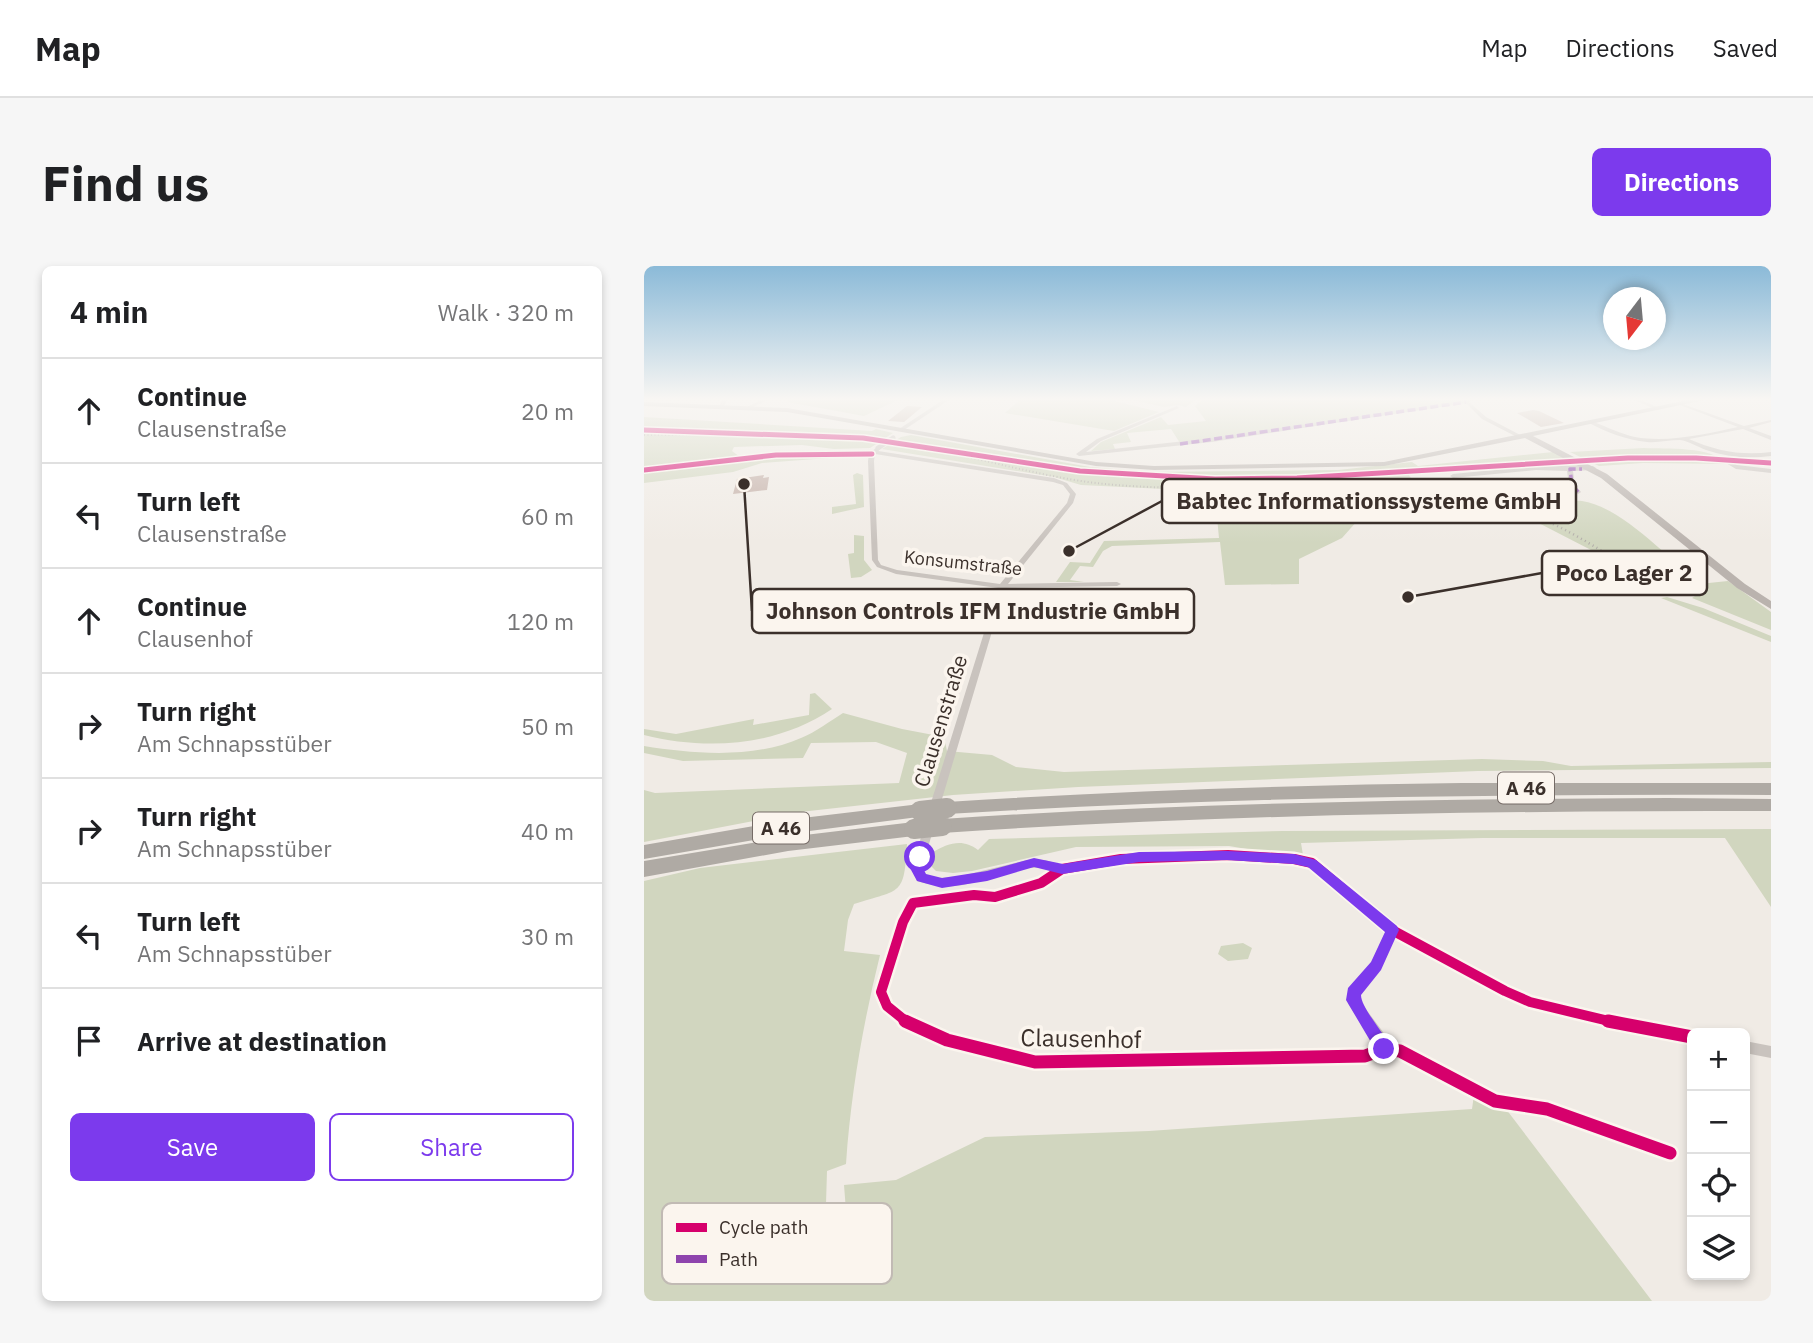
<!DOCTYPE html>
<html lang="en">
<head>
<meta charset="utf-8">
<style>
  :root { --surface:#fff; --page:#f6f6f6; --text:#202124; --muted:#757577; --line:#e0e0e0; --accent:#7c3aed }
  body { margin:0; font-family:"IBM Plex Sans",sans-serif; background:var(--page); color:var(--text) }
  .controls { position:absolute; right:21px; bottom:21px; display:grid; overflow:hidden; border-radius:10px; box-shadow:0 4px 10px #0003 }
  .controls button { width:63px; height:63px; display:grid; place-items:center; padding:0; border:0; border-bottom:2px solid var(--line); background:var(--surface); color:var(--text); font:35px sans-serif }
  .compass { position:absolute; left:959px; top:21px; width:63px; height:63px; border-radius:50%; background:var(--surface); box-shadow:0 4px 10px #0003; rotate:196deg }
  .stop { position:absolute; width:21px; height:21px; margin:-16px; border:5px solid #7c3aed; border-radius:50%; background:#fff }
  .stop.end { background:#7c3aed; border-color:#fff; box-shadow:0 2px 7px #0008 }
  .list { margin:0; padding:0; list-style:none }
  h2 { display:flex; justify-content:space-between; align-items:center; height:91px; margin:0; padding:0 28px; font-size:30px }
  h2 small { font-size:23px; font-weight:400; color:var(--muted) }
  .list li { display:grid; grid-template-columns:46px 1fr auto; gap:21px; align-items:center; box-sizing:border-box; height:105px; padding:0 28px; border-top:2px solid var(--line) }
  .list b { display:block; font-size:26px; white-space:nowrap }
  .list p { margin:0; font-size:23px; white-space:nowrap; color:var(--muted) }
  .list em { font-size:23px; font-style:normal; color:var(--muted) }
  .actions { display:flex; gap:14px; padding:21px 28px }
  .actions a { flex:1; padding:16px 0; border:2px solid var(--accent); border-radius:10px; text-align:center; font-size:24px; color:var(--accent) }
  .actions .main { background:var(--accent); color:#fff }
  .icon { flex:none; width:38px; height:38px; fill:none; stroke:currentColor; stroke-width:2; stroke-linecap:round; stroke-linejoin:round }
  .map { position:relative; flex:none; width:1127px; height:1035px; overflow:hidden; border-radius:10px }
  header { display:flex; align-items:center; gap:42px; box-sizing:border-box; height:98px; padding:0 35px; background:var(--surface); border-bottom:2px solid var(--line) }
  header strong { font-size:33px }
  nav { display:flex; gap:38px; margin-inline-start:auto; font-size:24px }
  .intro { display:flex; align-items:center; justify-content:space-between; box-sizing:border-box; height:168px; padding:0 42px }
  h1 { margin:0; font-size:49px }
  .button { padding:18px 32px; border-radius:10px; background:var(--accent); color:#fff; font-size:24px; font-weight:700 }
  main { display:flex; gap:42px; padding:0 42px }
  aside { flex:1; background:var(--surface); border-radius:10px; box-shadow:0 4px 10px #0003 }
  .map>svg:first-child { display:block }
</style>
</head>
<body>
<header>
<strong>Map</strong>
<nav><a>Map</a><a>Directions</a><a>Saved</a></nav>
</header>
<div class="intro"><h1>Find us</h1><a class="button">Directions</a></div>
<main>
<aside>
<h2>4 min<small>Walk · 320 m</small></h2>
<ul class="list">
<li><svg class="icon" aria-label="ahead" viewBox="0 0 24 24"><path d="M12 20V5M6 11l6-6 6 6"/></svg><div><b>Continue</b><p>Clausenstraße</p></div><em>20 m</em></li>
<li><svg class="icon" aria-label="left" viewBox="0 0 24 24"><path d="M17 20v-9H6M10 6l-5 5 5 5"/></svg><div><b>Turn left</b><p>Clausenstraße</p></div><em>60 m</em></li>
<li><svg class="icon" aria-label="ahead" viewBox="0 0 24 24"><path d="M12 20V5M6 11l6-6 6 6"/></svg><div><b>Continue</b><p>Clausenhof</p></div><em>120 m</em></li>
<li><svg class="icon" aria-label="right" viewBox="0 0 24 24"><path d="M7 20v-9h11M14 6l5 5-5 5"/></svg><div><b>Turn right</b><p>Am Schnapsstüber</p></div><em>50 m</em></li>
<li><svg class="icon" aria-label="right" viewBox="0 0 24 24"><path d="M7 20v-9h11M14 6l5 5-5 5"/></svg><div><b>Turn right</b><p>Am Schnapsstüber</p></div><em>40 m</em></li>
<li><svg class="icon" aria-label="left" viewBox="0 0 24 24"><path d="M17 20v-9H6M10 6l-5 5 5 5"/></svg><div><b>Turn left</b><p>Am Schnapsstüber</p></div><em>30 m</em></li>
<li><svg class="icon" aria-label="arrive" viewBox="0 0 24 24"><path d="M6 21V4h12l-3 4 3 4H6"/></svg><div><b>Arrive at destination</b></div></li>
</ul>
<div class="actions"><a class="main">Save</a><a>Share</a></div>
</aside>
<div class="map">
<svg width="1127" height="1035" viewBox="0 0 1127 1035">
  <rect width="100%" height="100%" fill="#f0ebe5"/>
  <path fill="#d1d6bf" d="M152,132H258L220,150L143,136Z
    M378,132H459L515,146L470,165L361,147Z
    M480,132H554L542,141L534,139L520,141Z
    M560,132H815L818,136L536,177L527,163L483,167L487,176L469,178L471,183L447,185L457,176L517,151L524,159L562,155L551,140Z
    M0,151L228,165L232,163L249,167L226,182L190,183L158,179L90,181L88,185L96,191L0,203Z
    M267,169L446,201L506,206L694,204L768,196L774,200L909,186L935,200L851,202L765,209L770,217L891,224L905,237C915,237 928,234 938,235C976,240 1026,293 1055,318L1084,315L1127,346V364L1048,332L1051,330L1008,300H978L883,251L825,233L790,230L709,232L742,247L714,254L698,272L655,293V318L581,319L576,276L468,280L459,285L449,301L436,300L426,314L440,316H412L426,296L446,297L460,275L575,272L573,251L555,252L552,242L583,236L582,226L437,219L410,211L238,183L257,171Z
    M1000,182C1020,183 1071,180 1081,198L999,197L955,200L926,186Z
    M154,189L185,192L118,197L89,206L0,217V205L123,190Z
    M213,207L219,209L220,241L188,248V241L212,238L209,209Z
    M210,269L220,270V294L228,304L217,311L207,312L204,288L210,287Z
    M1023,331L1059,342L1127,370V376L1017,332Z
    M171,427L188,443C133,480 64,485 0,469V463L32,468L110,453L109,459L165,449L166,428Z
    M199,447L258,463L300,471L303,485L348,489L372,501L420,506L838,493L899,495L927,500L1127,496V502L834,505L434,521L309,529L156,546L0,576V524L11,527L255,517L263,487L232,476L167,477L159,492L39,495L0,487V480C50,488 109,493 157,472C172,466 186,455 199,447Z
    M1127,563V641L1081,572H839L657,577L659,589L645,590L585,580L432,581L328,605L309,607L292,605L286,599L289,586C304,577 319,572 334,584L345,573L639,565Z
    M263,578C260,630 258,623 210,638L204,654L200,685L236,689C219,758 207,826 202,898L183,905L180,1004L206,996L200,919L252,914L341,871L505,865L828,843L830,829L862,843L1008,1035H0V615L56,602Z
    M599,677L608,682L604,693L584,695L574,688L577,680Z"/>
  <path fill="#c3afa7" d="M263,140L278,141L260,156L244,155Z
    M889,144L895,145L920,157L897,161L873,147Z
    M120,209L119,212L125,211L123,224L89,228L93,213Z"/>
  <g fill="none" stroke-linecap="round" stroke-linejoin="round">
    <path fill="#c9c3be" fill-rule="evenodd" d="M79,132H84L79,142H75Z
      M121,132H128L105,143L101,142Z
      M302,132H308L260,164L255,163Z
      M818,132H836L825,136L842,151L880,171L875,172L838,153L822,137L568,176L435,190L432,188L453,173L533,140L535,142L457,175L442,186L568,172L819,135Z
      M986,132H993L1017,143L1013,144Z
      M1036,137L1100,160L1127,154V156L1105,162L1127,170V174L1099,163L1045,173C1072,185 1098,190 1127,186V190C1104,193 1083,191 1062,184C1054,181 1044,175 1036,174C1025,174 1014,177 1003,176C983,174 962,166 945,157L950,156C963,161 977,168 991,171C1025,177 1061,168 1094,161L1036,139Z
      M234,180L237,182L234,185L410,212L423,217L432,228L429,237L364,318L473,316L477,318L473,320L361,322L295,543L290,547L285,543L354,322L252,308L233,301L228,294L224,195L225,188ZM231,188L409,216L419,219L426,228L423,237L356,318L253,304L237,299L234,294L230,195Z
      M1084,194L1093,199L1127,203V207L1092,203L1082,197V195Z
      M892,200H949L952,202L949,204L929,205L931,219L937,226L934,228L925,219L923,205L892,204L809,212L806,210L809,208Z
      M285,557L289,558L290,561L278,602L281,609L295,612L313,611L383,594H401L418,599L477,589L584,585L650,589L672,594L752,661L865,721L888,731L939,744L1053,767H1048V777L939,756L886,742L857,729L751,671L736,704L715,729V734L739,766L744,777L761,781L852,828L903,836L1026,880L1031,882L1033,887L1031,892L1026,894L903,850L851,842L754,791L740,789L721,796L391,802L329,788L274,768L253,757L239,744L231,726L253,656L265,634L330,625L351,627L393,614L408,604C375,595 343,617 311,620C298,621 286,619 273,615L268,602L280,561L281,558ZM584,593L650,597L665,600L742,665C737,675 733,687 727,697C718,711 698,720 705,739L732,780L721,784L391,790L329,775L283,760L262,749L248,737L243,726L265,656L273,641L330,633L351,635L401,620L421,607L477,597Z
      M1101,775L1127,780V792L1101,787Z"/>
    <path fill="#bab3ae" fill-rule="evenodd" d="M1054,132H1070L889,170L963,208L1101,318L1127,335V343L1093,322L957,212L881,172L740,200L510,204L452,200L143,146L0,140V136L143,142L452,196L510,200L740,196Z"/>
    <path fill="#afaaa4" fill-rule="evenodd" d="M818,517H1127V529C852,528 578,531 303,548L297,547L294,542L297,537L303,536C475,525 646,519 818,517Z
      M1023,532L1127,533V545C850,545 574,548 298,567L291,565L289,560L291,555L298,553C540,537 781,533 1023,532Z
      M276,538L282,540L285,545L282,550L150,567L0,593V579L150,553Z
      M270,556L277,558L279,563L277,568L270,570L144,585L0,611V595L144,571Z"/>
    <path stroke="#b1aca8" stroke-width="2" stroke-dasharray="1 2.5" stroke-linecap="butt" d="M0,169C86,168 174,165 260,178C331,189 401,214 473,219C599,229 725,210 849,237"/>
    <path stroke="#b1aca8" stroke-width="2.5" stroke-dasharray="1 3.5" stroke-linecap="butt" d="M841,235C895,246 937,271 983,301"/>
    <path stroke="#c9c3be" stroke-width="5" d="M234,182L249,172"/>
    <path stroke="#afaaa4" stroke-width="20" d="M276,545L303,542
      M270,563L298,560"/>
    <path stroke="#8e44ad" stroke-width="3.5" stroke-dasharray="8 3.5" stroke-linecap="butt" d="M536,178L822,136
      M934,226L928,219L926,203H938"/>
    <defs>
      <path id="cycleway-far2" d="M0,164L219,172L436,205L571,213L653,212L984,192H1052L1127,197
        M0,204L132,189L228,188"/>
      <path id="cycleway-far1" d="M264,757L243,740L237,726L259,656L269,637L330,629L351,631L397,617L418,603L477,593L584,589L650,593L668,597L748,664L861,725L886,736L973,757"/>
      <path id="cycleway" d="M261,755L303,774L391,796L721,790L740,783L756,785L851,835L903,843L1026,887
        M964,755L1048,771"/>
    </defs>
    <use href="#cycleway-far2" stroke="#fbf5ee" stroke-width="8"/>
    <use href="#cycleway-far1" stroke="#fbf5ee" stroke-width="15"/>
    <use href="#cycleway" stroke="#fbf5ee" stroke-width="18"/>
    <use href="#cycleway-far2" stroke="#d6006c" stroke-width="5"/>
    <use href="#cycleway-far1" stroke="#d6006c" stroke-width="10"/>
    <use href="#cycleway" stroke="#d6006c" stroke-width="13"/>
  </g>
  <linearGradient id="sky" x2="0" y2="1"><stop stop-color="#8bbad8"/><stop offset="0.48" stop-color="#f8f6f3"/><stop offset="1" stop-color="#f8f6f3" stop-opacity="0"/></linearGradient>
  <rect width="1127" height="277" fill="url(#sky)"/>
  <path fill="#7c3aed" d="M583,585L650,588L672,594L753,660L755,664L737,704L717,729C717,742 741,768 748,783L745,788L740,790L734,788L702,734L704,722L727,696L741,666L664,601L650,598L583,594L495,596L418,608L390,601L343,615L298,622L273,615L266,602L272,587L276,586L282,591L279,602L282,608L298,612L343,605L390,592L419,598L495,586Z"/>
  <g text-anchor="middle" stroke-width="7" stroke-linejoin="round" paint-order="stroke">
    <g font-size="18" fill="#3b302b" stroke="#fbf5ee">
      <text transform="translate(319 297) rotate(6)" y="6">Konsumstraße</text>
    </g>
    <g fill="#fbf5ee" stroke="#756b66" stroke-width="2">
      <rect x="854" y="506.5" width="56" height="31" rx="5"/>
      <rect x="109" y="546.5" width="56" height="31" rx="5"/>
    </g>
    <g font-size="19" font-weight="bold" fill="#3b302b">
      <text x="882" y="529">A 46</text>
      <text x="137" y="569">A 46</text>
    </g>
    <g font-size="21" fill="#3b302b" stroke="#fbf5ee">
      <text transform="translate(297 455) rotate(-73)" y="7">Clausenstraße</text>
    </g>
    <g font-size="24" fill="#3b302b" stroke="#fbf5ee">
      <text transform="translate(437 773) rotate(1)" y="8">Clausenhof</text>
    </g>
  </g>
  <rect x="18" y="937" width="230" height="81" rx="10" fill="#fbf5ee" stroke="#c1bab4" stroke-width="2"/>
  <rect x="32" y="957" width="31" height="9" fill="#d6006c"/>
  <rect x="32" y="989" width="31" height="8" fill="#8e44ad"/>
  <g font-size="19" fill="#3b302b">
    <text x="75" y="968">Cycle path</text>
    <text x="75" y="1000">Path</text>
  </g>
  <path fill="none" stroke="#3b302b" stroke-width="2.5" d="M425 285L518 235M764 331L898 307M100 218L108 345"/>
  <g fill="#3b302b" stroke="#fbf5ee" stroke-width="2.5">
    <circle cx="425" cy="285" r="7"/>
    <circle cx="764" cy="331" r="7"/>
    <circle cx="100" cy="218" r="7"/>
  </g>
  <g fill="#fbf5ee" stroke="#3b302b" stroke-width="2.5">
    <rect x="518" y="213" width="414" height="44" rx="7"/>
    <rect x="898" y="285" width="165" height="44" rx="7"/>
    <rect x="108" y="323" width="442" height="44" rx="7"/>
  </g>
  <g font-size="23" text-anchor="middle" font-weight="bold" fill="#3b302b">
    <text x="725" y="243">Babtec Informationssysteme GmbH</text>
    <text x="980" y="315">Poco Lager 2</text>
    <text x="329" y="353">Johnson Controls IFM Industrie GmbH</text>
  </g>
</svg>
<div class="controls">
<button>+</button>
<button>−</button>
<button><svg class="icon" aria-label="locate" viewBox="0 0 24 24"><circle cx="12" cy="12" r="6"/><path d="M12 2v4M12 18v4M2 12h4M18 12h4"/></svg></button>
<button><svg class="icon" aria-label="layers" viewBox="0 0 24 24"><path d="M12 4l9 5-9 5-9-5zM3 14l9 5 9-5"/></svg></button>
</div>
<svg class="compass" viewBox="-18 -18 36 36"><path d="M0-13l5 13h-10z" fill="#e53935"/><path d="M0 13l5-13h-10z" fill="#757577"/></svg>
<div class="stop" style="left:276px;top:591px"></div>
<div class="stop end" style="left:740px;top:783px"></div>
</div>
</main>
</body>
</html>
